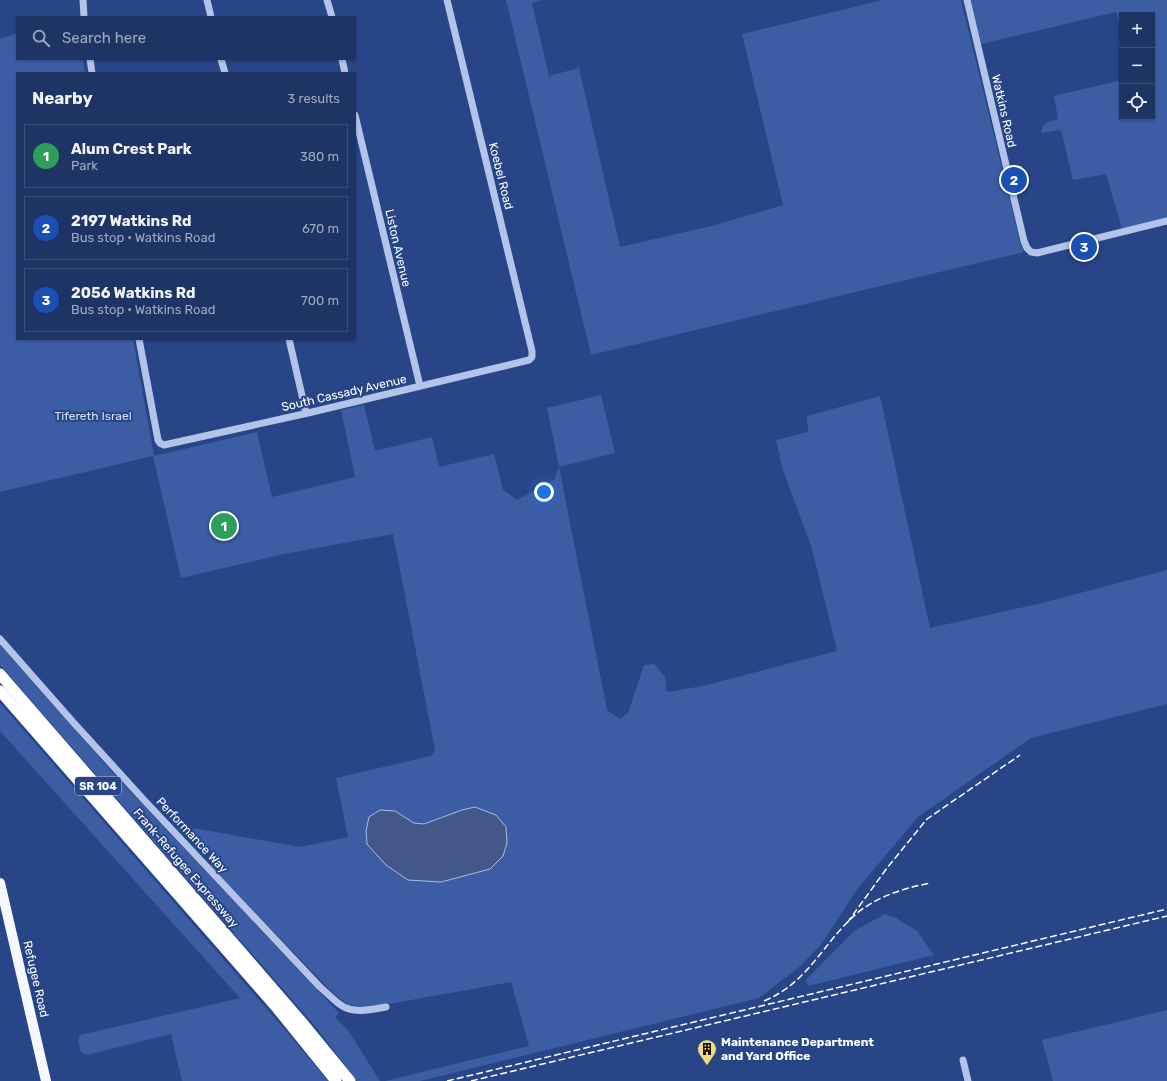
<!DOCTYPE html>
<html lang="en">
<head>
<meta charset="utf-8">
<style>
  :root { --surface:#1d3465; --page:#253c6b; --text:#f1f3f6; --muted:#a0aabf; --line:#3b4f79; --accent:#f1dd78 }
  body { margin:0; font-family:Rubik,sans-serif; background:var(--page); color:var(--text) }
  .controls { position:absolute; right:12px; top:12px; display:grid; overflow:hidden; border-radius:0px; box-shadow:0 1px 3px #0004 }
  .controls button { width:36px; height:36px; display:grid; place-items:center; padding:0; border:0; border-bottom:1px solid var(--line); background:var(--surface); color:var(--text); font:20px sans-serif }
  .you { position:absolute; left:544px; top:492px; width:14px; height:14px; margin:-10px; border:3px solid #fff; border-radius:50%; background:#1a73e8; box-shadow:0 0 0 6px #1a73e833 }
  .badge { display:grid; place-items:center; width:26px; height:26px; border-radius:50%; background:var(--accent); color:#fff; font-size:13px; font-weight:700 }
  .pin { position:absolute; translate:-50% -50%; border:2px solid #fff; box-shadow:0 1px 4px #0006 }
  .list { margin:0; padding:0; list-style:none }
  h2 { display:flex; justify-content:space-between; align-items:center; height:52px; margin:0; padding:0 16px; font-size:17px }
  h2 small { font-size:13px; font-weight:400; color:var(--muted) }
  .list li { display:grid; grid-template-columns:26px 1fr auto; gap:12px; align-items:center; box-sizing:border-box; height:64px; margin:0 8px 8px; padding:0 8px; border:1px solid var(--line); border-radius:0px }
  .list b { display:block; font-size:15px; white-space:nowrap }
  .list p { margin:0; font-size:13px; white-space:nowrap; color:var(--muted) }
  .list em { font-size:13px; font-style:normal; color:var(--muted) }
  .icon { flex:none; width:22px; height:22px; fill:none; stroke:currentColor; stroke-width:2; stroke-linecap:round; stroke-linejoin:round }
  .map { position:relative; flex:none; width:1167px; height:1081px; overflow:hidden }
  .search { position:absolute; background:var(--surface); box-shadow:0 1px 3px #0004; left:16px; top:16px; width:340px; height:44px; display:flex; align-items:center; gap:10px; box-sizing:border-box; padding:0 14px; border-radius:0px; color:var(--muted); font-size:15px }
  .panel { position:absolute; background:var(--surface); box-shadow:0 1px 3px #0004; left:16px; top:72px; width:340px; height:268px; border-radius:0px }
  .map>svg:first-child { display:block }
</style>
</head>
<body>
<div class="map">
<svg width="1167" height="1081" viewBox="0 0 1167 1081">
  <rect width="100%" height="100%" fill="#274587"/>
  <path fill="#3c5da4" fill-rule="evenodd" d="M506,0H542L532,3L549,76L579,68L620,247L712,226L783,205L742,34L883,0H961L1020,242L1024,252L591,355Z
    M970,0H1167V218L1122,229L1106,174L1073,180L1061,130L1041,133L1044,124L1058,119L1054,96L1122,80V117H1152V15H1122V34L1116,12L981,44Z
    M17,33V59H83L85,73H17V339H133L154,456L257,432L272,497L355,477L341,410L364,405L375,451L432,437L439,467L494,454L503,490L517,500L554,480L559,467L547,408L601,395L615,453L559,467L607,710L620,719L628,713L644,665L654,664L665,677L667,692L703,686L837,651L812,549L783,470L776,440L808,432L807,416L880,396L930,628L1042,603L1167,570V704L1031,738L918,817L858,888L820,946L799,967L759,998L420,1081H385L529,1046L511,982L367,1008L349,1005L334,994L209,865L222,861L192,833L193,828L300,847L348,837L336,778L431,756L435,750L393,534L284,554L181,578L153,456L0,492V39ZM475,807L441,882L395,811L414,823L424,824L462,810Z
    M0,645L115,775L339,1013L335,1017L348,1030L380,1081H357L315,1026L0,665Z
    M0,703L287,1032L328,1081H182L171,1034L87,1055L81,1052L78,1041L80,1035L240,998L0,731Z
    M885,914L896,918L917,931L934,955L808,986L806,980L854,931Z
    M1167,1010V1081H1053L1042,1040Z"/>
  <path fill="#435889" stroke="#a7bee9" d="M475,807L496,815L506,827L507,843L503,856L490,869L441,882L408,880L386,865L367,844L366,831L369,817L380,810L395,811L414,823L424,824L462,810Z"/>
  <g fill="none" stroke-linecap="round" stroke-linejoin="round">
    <path stroke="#b3c4e8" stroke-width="7" d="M83,0L84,17
      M207,0L211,17
      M327,0L332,17
      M967,0L1024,241L1027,248L1031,252L1037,253L1167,221
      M90,59L92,73
      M221,59L225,73
      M342,59L345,73
      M355,115L420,386
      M139,339L158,440L160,443L164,445L308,413L529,360L532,357V351L447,0
      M289,339L306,413
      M0,639L73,722L144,800L319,986C347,1012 347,1014 386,1007
      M963,1060L968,1081"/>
    <path stroke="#f5f8fe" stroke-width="10" d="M0,883L46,1081"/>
    <path stroke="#fff" stroke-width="11" d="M0,674L300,1020L350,1081
      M0,691L277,1008L336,1081"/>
    <path stroke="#fff" stroke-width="1.5" stroke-dasharray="7 3" stroke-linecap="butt" d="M847,923L887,868L927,819L1020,755
      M764,1001C809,982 822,944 856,914C878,896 904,888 931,883
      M447,1081L1167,909
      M471,1081L1167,916"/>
  </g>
  <defs>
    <symbol id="building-pin" viewBox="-11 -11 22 30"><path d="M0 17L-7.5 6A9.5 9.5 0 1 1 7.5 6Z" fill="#f1dd78" stroke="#274587"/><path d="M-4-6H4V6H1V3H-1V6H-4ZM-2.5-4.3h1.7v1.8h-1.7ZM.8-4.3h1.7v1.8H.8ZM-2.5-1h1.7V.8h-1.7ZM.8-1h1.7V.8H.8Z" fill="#111"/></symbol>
  </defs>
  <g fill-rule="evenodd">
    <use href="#building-pin" x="696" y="1038" width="22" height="30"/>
  </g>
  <g text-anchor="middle" stroke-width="4" stroke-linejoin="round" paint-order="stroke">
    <rect fill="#274587" stroke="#bec7db" stroke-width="1" x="75" y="777" width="46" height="18" rx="3"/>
    <g font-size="11" font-weight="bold" fill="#fff">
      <text x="98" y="790">SR 104</text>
    </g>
    <g font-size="12" fill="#fff" stroke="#274587">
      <text transform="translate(1004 111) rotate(77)" y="4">Watkins Road</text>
      <text transform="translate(501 176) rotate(76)" y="4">Koebel Road</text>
      <text transform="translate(398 248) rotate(77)" y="4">Liston Avenue</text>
      <text transform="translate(344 393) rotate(-13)" y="4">South Cassady Avenue</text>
      <text transform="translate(192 835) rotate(47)" y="4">Performance Way</text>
      <text transform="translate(186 868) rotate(49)" y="4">Frank-Refugee Expressway</text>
      <text transform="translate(36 979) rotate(77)" y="4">Refugee Road</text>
    </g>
    <g font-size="12" fill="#d7e1f7" stroke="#274587">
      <text x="93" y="420">Tifereth Israel</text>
    </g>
    <g font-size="12" font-weight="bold" fill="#fff" stroke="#274587" text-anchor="start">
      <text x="721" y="1046">Maintenance Department<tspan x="721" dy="14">and Yard Office</tspan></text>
    </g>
  </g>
</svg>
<div class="controls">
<button>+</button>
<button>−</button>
<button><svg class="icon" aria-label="locate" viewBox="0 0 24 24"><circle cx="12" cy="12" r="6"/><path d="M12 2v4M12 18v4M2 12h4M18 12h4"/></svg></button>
</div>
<div class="you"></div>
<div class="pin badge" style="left:224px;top:526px;background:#2e9e5b">1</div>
<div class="pin badge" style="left:1014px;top:180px;background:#1a4fb4">2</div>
<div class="pin badge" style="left:1084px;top:247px;background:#1a4fb4">3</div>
<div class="search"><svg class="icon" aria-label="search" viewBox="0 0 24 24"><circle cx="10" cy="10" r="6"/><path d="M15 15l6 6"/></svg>Search here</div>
<section class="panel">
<h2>Nearby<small>3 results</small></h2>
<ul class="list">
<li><span class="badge" style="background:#2e9e5b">1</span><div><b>Alum Crest Park</b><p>Park</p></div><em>380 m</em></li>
<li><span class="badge" style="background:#1a4fb4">2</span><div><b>2197 Watkins Rd</b><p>Bus stop · Watkins Road</p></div><em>670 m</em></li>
<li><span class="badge" style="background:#1a4fb4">3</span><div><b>2056 Watkins Rd</b><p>Bus stop · Watkins Road</p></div><em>700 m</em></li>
</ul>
</section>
</div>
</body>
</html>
